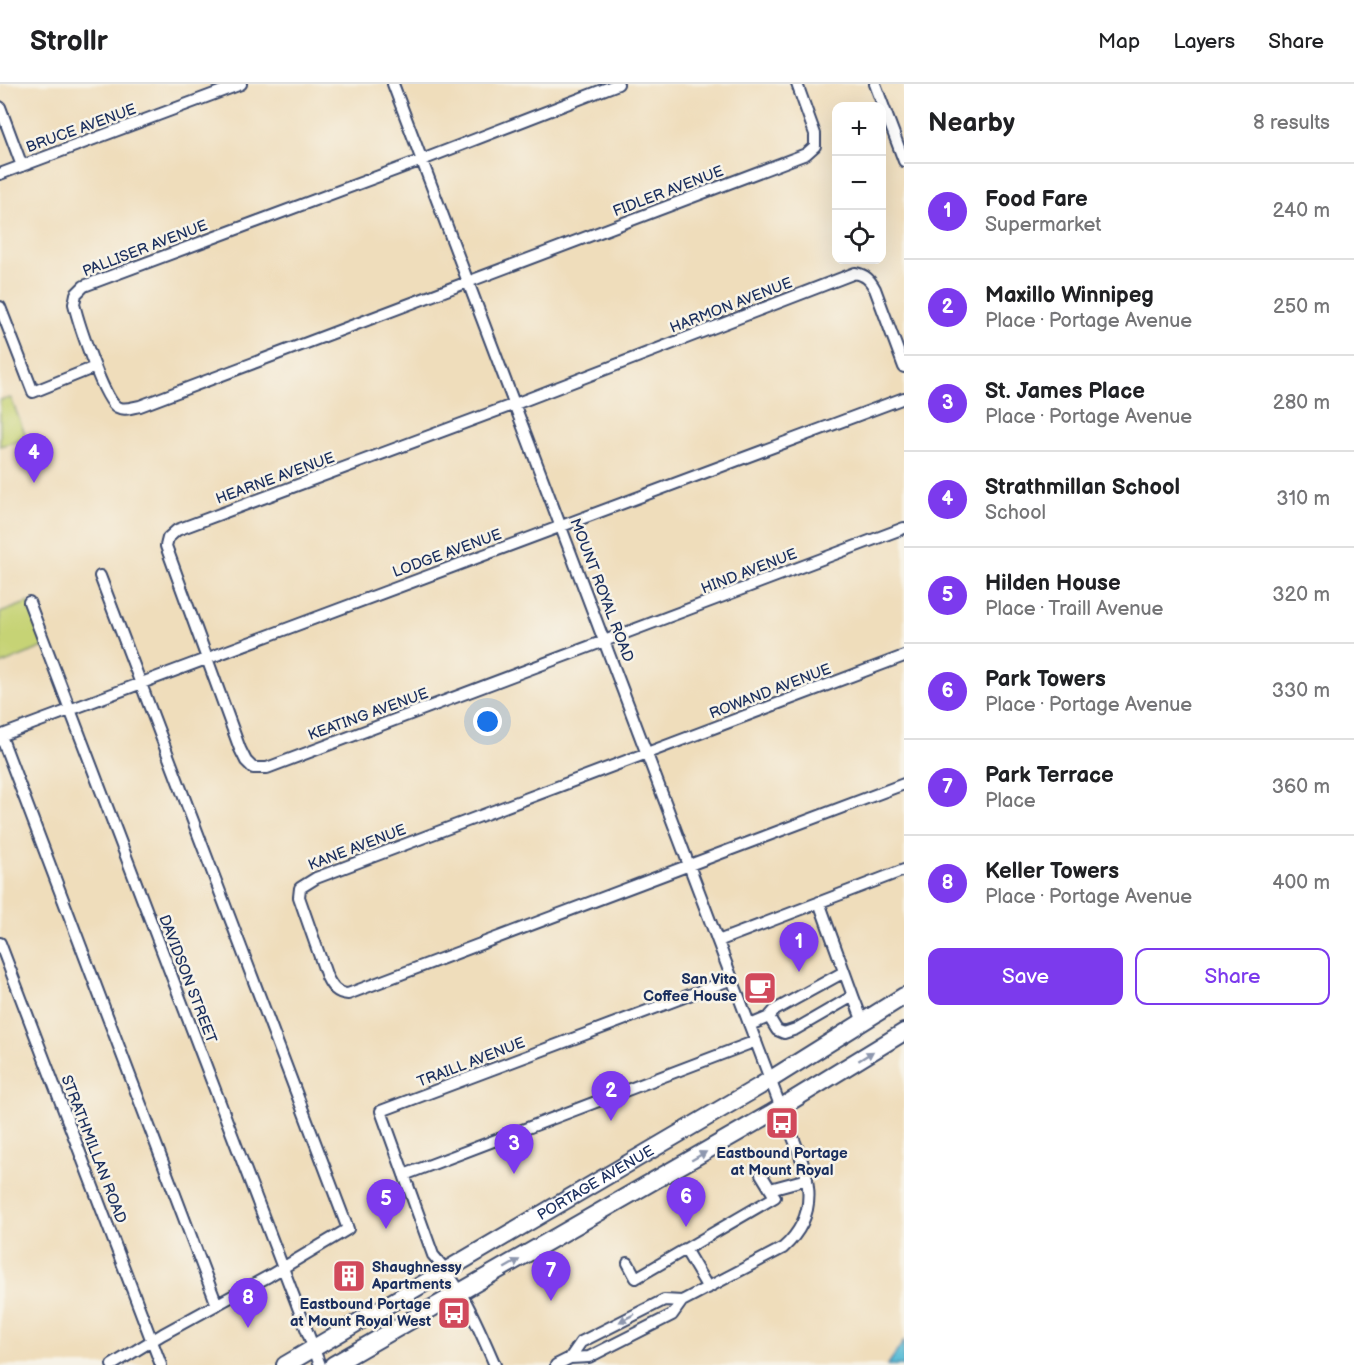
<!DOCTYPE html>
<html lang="en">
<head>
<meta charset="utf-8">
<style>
  :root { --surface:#fff; --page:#f2f2f2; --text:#202124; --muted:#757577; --line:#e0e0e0; --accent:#7c3aed }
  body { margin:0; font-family:"Balsamiq Sans",sans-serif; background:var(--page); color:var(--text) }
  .controls { position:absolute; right:18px; top:18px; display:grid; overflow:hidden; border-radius:12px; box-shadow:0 6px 24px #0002 }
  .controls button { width:54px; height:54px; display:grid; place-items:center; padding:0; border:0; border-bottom:2px solid var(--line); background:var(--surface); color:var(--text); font:30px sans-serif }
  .you { position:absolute; left:488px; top:638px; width:21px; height:21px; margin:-15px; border:4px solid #fff; border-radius:50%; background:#1a73e8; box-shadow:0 0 0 9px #1a73e833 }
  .badge { display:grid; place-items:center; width:39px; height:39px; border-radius:50%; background:var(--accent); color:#fff; font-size:20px; font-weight:700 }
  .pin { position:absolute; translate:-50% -50px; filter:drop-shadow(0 2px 3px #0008) }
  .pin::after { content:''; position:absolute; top:32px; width:21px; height:18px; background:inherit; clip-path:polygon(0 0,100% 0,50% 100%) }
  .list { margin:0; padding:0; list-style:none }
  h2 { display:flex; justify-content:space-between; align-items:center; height:78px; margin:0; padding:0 24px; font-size:26px }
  h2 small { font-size:20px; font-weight:400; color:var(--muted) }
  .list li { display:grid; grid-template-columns:39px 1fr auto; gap:18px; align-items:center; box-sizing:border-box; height:96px; padding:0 24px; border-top:2px solid var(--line) }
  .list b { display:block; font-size:22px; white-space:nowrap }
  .list p { margin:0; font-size:20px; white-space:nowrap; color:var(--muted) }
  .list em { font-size:20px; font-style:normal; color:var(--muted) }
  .actions { display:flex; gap:12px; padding:18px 24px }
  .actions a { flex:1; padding:14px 0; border:2px solid var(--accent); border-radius:12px; text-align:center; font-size:21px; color:var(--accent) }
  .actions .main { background:var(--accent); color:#fff }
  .icon { flex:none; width:33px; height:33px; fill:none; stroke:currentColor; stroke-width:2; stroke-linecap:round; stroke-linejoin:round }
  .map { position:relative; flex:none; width:904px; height:1281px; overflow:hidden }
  header { display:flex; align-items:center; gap:36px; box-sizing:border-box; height:84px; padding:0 30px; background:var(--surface); border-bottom:2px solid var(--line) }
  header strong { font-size:28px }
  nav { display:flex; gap:33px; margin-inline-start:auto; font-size:21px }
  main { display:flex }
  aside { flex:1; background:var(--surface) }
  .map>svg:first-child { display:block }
</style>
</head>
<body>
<header>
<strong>Strollr</strong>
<nav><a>Map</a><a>Layers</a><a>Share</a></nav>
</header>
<main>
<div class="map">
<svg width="904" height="1281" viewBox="0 0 904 1281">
  <rect width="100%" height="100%" fill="#f7f3e8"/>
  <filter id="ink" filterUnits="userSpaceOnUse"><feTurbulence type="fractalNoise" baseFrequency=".0167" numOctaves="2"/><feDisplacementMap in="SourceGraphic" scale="12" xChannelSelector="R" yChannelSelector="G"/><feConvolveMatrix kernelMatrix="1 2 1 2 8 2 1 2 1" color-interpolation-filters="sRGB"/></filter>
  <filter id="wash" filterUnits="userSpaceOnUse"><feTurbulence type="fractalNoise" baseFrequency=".008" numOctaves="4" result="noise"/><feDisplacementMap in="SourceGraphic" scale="24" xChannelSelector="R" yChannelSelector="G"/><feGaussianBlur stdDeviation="1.35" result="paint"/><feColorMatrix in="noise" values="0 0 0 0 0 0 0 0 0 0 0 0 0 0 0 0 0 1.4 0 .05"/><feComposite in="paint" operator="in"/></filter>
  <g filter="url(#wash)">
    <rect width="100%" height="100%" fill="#efddbb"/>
    <path fill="#c6d375" stroke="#70816a" stroke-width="1.5" d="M11,314L27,355L0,362V316Z
      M29,518L46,562L0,581V529Z"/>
    <path fill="#58bcd6" stroke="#3a769a" stroke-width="1.5" d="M904,1257V1281H888L889,1279Z"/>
  </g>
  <g filter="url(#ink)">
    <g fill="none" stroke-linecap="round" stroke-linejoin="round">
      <defs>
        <path id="minor" d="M393,0L781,1024C800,1074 831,1121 783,1164L682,1217L664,1216L581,1258L570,1274
          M618,0L422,76L84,202L76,210L74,220C78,237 104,317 117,323C124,327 133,323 140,322L806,70L815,62V50L797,0
          M875,0L904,77
          M0,23L22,82
          M0,90L241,0
          M0,223L33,308L95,283
          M904,283L875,205C870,196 866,191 855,189L515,320L177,446L168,454L166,462L240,665L246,677L253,684H267L904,444
          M100,492L348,1145L269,1192L163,1250L112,1281
          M29,518L320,1281
          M904,572L316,794L300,804L299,813L327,893C332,903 336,909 348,910L904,700
          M0,652L904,314
          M1,652L217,1221
          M819,818L853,912
          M718,857L904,786
          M0,859L161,1281
          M769,933L775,926L844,888
          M750,941L769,933L777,946L784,949L796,945L853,912L863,938
          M404,1091L756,957
          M770,1105L807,1095
          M685,1165L708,1204
          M628,1179L636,1194L775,1113L761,1090
          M495,1281C478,1242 462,1203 433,1171L381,1027L732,895
          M556,1281L570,1274L589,1273L672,1231L682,1217"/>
        <g id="highway">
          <path id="s1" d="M285,1281L760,1002L904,912"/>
          <path d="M333,1281L770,1030L904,948"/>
        </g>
      </defs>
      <use href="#minor" stroke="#3b496c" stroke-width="14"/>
      <use href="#highway" stroke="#3b496c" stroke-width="20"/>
      <use href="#minor" stroke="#fff" stroke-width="10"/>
      <use href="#highway" stroke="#fff" stroke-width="16"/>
    </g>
    <defs><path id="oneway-solid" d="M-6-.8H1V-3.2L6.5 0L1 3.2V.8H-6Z" transform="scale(1.5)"/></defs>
    <g fill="#8d97ae">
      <use href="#oneway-solid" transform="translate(866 972) rotate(-32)"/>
      <use href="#oneway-solid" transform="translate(699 1072) rotate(-30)"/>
      <use href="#oneway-solid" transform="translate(512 1180) rotate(-30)"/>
      <use href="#oneway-solid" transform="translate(627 1234) rotate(153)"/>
    </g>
  </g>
  <defs>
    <symbol id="cafe-square" viewBox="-11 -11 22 22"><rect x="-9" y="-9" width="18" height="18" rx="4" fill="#d1495b" stroke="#f7f3e8"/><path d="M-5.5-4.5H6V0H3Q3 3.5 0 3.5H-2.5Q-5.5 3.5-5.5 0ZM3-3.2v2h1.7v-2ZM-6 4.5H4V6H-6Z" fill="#fff"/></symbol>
    <symbol id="bus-square" viewBox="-11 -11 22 22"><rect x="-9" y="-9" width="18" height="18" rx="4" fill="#d1495b" stroke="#f7f3e8"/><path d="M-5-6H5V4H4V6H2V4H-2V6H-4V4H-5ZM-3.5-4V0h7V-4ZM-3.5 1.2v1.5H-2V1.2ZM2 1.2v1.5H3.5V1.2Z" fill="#fff"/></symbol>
    <symbol id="building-square" viewBox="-11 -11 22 22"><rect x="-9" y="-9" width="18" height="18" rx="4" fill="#d1495b" stroke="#f7f3e8"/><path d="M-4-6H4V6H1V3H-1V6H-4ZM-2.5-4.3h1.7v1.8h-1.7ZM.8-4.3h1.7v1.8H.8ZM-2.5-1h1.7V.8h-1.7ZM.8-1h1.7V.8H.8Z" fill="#fff"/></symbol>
  </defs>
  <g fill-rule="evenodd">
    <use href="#cafe-square" x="741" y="885" width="38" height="38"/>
    <use href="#bus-square" x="763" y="1020" width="38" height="38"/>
    <use href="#building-square" x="330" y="1173" width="38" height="38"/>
    <use href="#bus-square" x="435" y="1210" width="38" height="38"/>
  </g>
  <g text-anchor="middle" stroke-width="5" stroke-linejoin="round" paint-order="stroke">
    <g font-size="15" fill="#1b2f5e" stroke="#f7f3e8">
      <text transform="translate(81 44) rotate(-20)" y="5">BRUCE AVENUE</text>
      <text transform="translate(668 107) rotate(-21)" y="5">FIDLER AVENUE</text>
      <text transform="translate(145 164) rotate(-21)" y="5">PALLISER AVENUE</text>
      <text transform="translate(731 221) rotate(-21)" y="5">HARMON AVENUE</text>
      <text transform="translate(275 394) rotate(-20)" y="5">HEARNE AVENUE</text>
      <text transform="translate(447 469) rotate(-20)" y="5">LODGE AVENUE</text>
      <text transform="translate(749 487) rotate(-21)" y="5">HIND AVENUE</text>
      <text transform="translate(602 506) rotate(69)" y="5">MOUNT ROYAL ROAD</text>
      <text transform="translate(770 607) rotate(-21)" y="5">ROWAND AVENUE</text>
      <text transform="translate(368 630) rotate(-20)" y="5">KEATING AVENUE</text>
      <text transform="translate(357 763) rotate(-21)" y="5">KANE AVENUE</text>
      <text transform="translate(188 895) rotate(69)" y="5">DAVIDSON STREET</text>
      <text transform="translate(471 978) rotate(-21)" y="5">TRAILL AVENUE</text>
      <text transform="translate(94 1065) rotate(69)" y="5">STRATHMILLAN ROAD</text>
      <text dy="5" stroke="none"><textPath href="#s1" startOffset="360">PORTAGE AVENUE</textPath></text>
    </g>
    <g font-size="15" font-weight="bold" fill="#1b2f5e" stroke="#f7f3e8" text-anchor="end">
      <text x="737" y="900">San Vito<tspan x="737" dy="17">Coffee House</tspan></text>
      <text x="782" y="1074" text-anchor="middle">Eastbound Portage<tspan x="782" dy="17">at Mount Royal</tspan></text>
      <text x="372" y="1188" text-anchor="start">Shaughnessy<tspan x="372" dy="17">Apartments</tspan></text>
      <text x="431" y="1225">Eastbound Portage<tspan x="431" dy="17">at Mount Royal West</tspan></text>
    </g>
  </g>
</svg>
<div class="controls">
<button>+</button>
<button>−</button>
<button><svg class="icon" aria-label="locate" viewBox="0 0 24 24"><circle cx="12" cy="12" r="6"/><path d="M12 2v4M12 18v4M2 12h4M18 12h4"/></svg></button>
</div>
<div class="you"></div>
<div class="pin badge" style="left:799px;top:888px">1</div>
<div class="pin badge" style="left:611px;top:1037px">2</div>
<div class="pin badge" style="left:514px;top:1090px">3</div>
<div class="pin badge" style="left:34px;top:399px">4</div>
<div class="pin badge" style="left:386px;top:1145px">5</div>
<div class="pin badge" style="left:686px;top:1143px">6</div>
<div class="pin badge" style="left:551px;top:1217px">7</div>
<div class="pin badge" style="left:248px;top:1244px">8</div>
</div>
<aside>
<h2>Nearby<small>8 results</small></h2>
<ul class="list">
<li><span class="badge">1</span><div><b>Food Fare</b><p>Supermarket</p></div><em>240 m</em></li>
<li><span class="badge">2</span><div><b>Maxillo Winnipeg</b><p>Place · Portage Avenue</p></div><em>250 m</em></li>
<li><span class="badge">3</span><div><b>St. James Place</b><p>Place · Portage Avenue</p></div><em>280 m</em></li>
<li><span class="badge">4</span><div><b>Strathmillan School</b><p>School</p></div><em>310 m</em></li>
<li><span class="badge">5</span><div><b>Hilden House</b><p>Place · Traill Avenue</p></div><em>320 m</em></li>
<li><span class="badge">6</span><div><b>Park Towers</b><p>Place · Portage Avenue</p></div><em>330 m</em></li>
<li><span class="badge">7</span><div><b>Park Terrace</b><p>Place</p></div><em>360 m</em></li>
<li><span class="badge">8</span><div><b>Keller Towers</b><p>Place · Portage Avenue</p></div><em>400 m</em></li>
</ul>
<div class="actions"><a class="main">Save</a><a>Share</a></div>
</aside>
</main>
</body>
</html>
